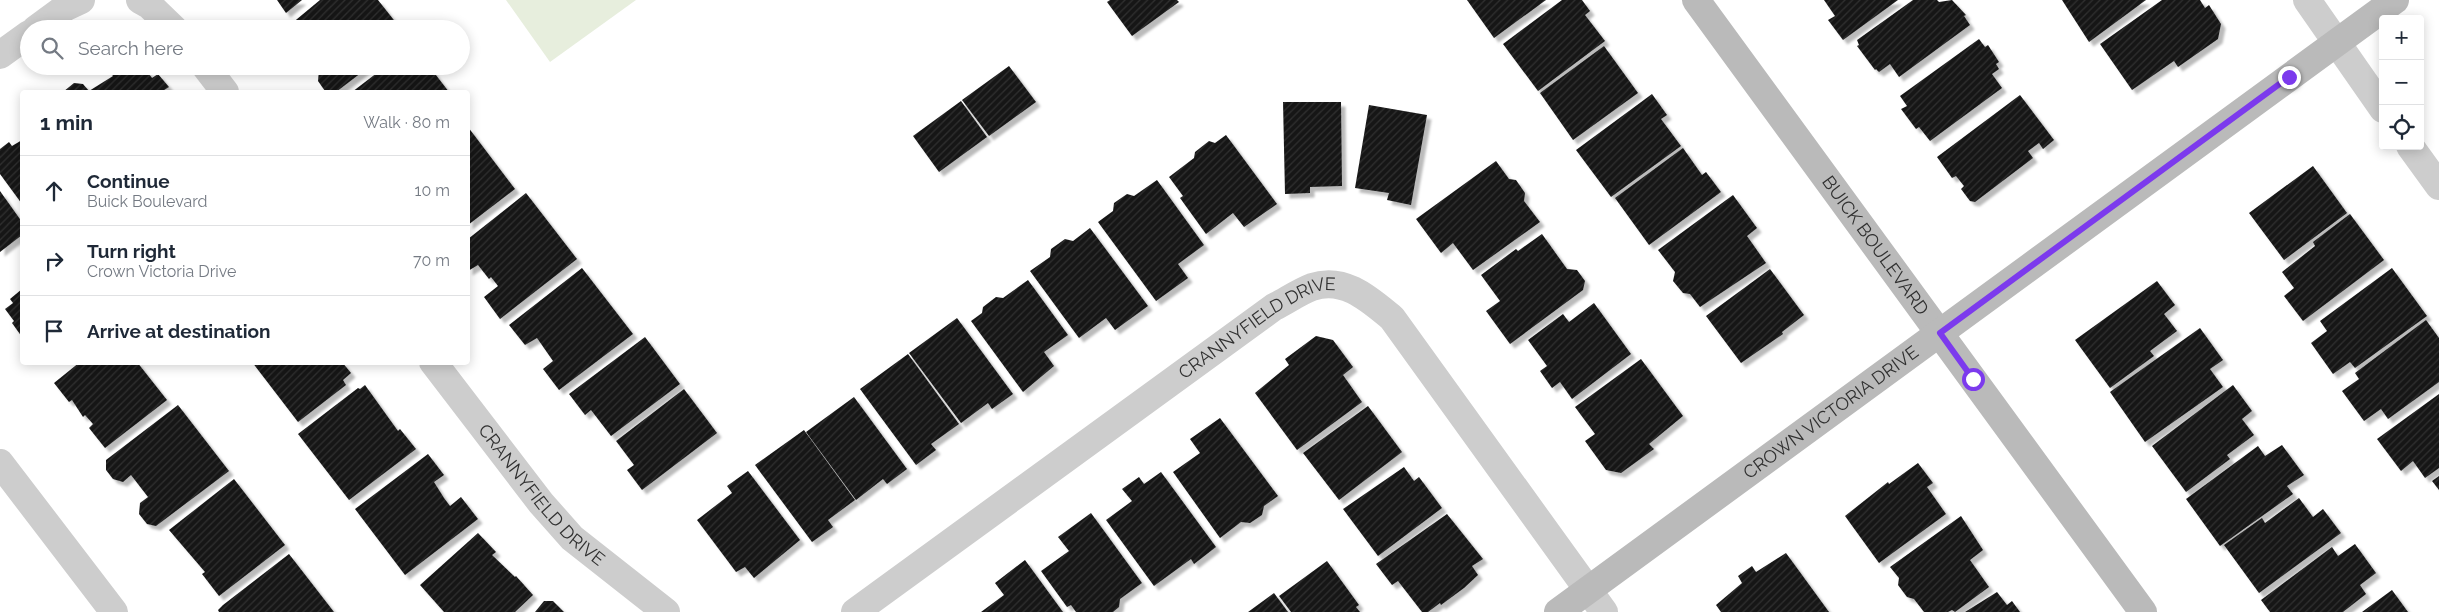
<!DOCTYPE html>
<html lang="en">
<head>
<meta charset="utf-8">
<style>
  :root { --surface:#fff; --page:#f6f6f7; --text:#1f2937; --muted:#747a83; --line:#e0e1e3 }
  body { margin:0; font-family:Raleway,sans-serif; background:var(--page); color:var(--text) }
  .controls { position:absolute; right:15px; top:15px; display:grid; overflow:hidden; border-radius:5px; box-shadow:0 2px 12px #0003 }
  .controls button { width:45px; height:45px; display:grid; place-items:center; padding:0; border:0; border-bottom:1px solid var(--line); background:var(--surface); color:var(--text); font:25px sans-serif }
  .stop { position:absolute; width:15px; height:15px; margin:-11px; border:4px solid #7c3aed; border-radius:50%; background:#fff }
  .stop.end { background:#7c3aed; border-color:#fff; box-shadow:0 1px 5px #0008 }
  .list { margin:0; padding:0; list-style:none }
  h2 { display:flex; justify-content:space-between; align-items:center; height:65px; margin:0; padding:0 20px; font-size:21px }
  h2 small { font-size:16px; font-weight:400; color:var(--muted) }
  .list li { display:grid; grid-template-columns:32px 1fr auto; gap:15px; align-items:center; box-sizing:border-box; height:70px; padding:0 20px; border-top:1px solid var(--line) }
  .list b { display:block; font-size:19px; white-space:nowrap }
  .list p { margin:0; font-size:16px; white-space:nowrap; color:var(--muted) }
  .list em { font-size:16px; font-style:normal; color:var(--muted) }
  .icon { flex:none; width:28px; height:28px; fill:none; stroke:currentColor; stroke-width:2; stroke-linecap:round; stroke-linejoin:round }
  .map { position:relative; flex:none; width:2439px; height:612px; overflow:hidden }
  .search { position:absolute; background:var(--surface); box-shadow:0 2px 12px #0003; left:20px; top:20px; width:450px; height:55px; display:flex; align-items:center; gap:12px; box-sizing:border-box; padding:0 18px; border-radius:28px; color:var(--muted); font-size:19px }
  .panel { position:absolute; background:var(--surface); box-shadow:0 2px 12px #0003; left:20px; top:90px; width:450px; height:275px; border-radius:5px }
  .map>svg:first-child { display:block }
</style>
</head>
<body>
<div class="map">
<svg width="2439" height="612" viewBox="0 0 2439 612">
  <defs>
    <pattern id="building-hatch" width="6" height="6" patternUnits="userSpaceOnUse" patternTransform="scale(1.25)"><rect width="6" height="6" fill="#171717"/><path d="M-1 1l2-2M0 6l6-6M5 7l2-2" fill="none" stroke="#303030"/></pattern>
    <filter id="shadow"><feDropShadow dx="4.5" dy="4.5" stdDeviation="1" flood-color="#0004"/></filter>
  </defs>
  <rect width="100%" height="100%" fill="#fff"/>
  <path fill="#e7eedd" d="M506,0H636L550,62Z"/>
  <path fill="url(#building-hatch)" filter="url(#shadow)" d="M277,0H302L286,13Z
    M320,0H378L401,29H285Z
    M1110,0H1177L1179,2L1132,36L1107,2Z
    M1467,0H1546L1494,38Z
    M1562,0H1582L1590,11L1585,15L1605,41L1538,91L1503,44Z
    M1824,0H1898L1843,40L1828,20L1835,16Z
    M1913,0H1937L1939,2L1952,0L1966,15L1964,16L1970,25L1899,77L1890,64L1879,72L1876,69L1875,70L1857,46L1859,45L1857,40Z
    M2062,0H2146L2089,42Z
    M2162,0H2200L2205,8L2209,5L2221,24L2218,39L2178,67L2174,61L2132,90L2100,44Z
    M1979,39L1985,47L1988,45L1999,62L1996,64L1999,69L1992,74L2002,88L1930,141L1919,127L1916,129L1901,109L1907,106L1900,96Z
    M1604,46L1638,93L1573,140L1540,93Z
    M109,66H143L152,78L158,74L169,87L161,92H63L74,83L83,84L89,91L113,76L107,68Z
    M324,66H370L336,92L325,91L318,81L319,70Z
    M386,66H429L449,92H352Z
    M1009,66L1036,102L989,136L962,100Z
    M1652,94L1667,115L1661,119L1681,146L1611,197L1576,150Z
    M2020,95L2054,140L2043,149L2039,143L2028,151L2033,158L1975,202L1970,201L1961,189L1964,186L1956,176L1952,178L1937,157Z
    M961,101L987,137L939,172L913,136Z
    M1283,102H1341L1342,186L1310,187V193L1285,194Z
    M1369,105L1427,115L1411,205L1387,200L1389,193L1355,188Z
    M468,127L515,189L468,225Z
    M22,135V204L0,174V149L9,142L12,146L22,140L20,137Z
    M1226,135L1277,204L1244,227L1233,213L1206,234L1180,198L1183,196L1169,177L1194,158L1195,152L1209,141L1215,143Z
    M1683,148L1702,175L1706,172L1721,192L1649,245L1615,198Z
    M1496,161L1509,179L1516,180L1525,193L1524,201L1540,222L1473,270L1453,243L1441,253L1416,219Z
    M2313,166L2347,213L2284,260L2249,213Z
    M1157,180L1204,245L1178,264L1188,278L1156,301L1098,222L1113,211L1114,203L1127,194L1134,196Z
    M0,191L22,222V235L0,252Z
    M526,193L577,259L500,319L484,297L498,286L491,277L489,279L478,265L468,271V239Z
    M1733,195L1757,228L1747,236L1766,263L1700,307L1690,294L1683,293L1673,281L1675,272L1658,250Z
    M2350,214L2384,260L2303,321L2284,296L2294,288L2282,272L2315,246L2313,242Z
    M1090,228L1148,306L1115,330L1106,318L1079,338L1030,271L1050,257L1051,249L1065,239L1073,241Z
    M1542,234L1567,269L1577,270L1585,281L1583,290L1510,344L1486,311L1500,301L1481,275L1516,249L1518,251Z
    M582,268L633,334L559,390L543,369L553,361L537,338L525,345L509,325Z
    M2392,268L2427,316L2355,368L2350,362L2333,374L2311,343L2327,331L2320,321Z
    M1770,269L1804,315L1782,332L1783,334L1741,363L1706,316Z
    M1028,280L1068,335L1044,352L1054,366L1023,392L971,321L982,313L983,307L996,297L1003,298Z
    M2157,281L2175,305L2164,314L2177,331L2150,351L2154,356L2110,388L2075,340Z
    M22,289V337L12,323L14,321L5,309L13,303L10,299Z
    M1594,303L1631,354L1572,399L1560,382L1552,388L1540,371L1547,366L1528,340L1563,314L1569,322Z
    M957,318L1013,394L992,409L988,403L961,423L909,353Z
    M2426,320L2439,338V382L2388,419L2381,409L2364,421L2342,391L2359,379L2355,373Z
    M2200,328L2223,360L2210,369L2223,387L2145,442L2110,392Z
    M1316,336L1333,340L1353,367L1343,375L1362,402L1297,450L1255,393L1289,365L1285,359Z
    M645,337L680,384L611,436L591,410L585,415L569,394Z
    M908,354L959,424L931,444L936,450L916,465L860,389Z
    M1641,359L1683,416L1649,444L1654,449L1621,473L1606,470L1585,441L1595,434L1575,407Z
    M80,362H137L167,400L105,448L89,428L93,424L85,415L83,417L72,400L69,402L54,383Z
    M252,362H342L351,373L343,380L346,385L298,422Z
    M365,385L398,431L400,429L416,449L349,500L298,434L358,388L360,389Z
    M2233,385L2252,411L2242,419L2254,435L2227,455L2230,459L2186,492L2152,446Z
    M684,389L717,433L642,490L627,470L634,465L616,441Z
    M2439,394V468L2425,478L2413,461L2401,471L2377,439Z
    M854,397L907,469L887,484L883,479L856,500L806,432Z
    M178,405L229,471L156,526L147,524L139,514L140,503L148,497L131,475L123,482L113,479L106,470V460Z
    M1368,406L1402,452L1339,500L1303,453Z
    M1220,418L1278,496L1264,506L1262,515L1250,523L1241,522L1220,538L1173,472L1200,453L1190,439Z
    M804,430L855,500L828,520L833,527L812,542L755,465Z
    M2282,445L2304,475L2287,486L2293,494L2220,546L2186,499L2258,446L2265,456Z
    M428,454L444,475L434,482L444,498L450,506L461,497L478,519L405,575L355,509Z
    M1918,463L1933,483L1927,487L1946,514L1879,563L1845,516L1888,482L1889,484Z
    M1404,467L1414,481L1419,477L1442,508L1378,556L1343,509Z
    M748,471L800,540L754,578L745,567L736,572L697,520L732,493L727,486Z
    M1161,472L1216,547L1194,564L1191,559L1154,586L1106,520L1132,501L1122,489L1139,477L1144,484Z
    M2439,476V490L2432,481Z
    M234,479L285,545L219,596L202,574L205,572L169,530Z
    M2299,498L2313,517L2323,509L2341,533L2259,593L2224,545L2262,518L2265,523Z
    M1091,513L1142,583L1120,599L1119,607L1113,612H1076L1071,605L1067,607L1041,571L1069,551L1058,537Z
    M1447,514L1483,559L1472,566L1478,575L1464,588L1441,605L1440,603L1428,612H1422L1398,581L1392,585L1376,564Z
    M1961,516L1983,550L1970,560L1989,587L1955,612L1952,610L1948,612H1924L1914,599L1907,597L1898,585L1899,578L1890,567Z
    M478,533L496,552L492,555L515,577L516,576L533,595L515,612H444L420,585Z
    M2355,544L2376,573L2360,585L2366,594L2343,612H2270L2261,600L2332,547L2338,556Z
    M1786,553L1829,612H1721L1716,605L1742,583L1738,576L1752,566L1756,572Z
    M289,554L334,612H219L218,610L223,605Z
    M1025,560L1063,612H981L1004,595L995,583Z
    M1327,561L1359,605L1356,607L1360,612H1291L1279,596Z
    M2392,590L2408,612H2362Z
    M1997,592L2007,605L2012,601L2020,612H1965Z
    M1274,593L1288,612H1248Z
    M544,601H553L564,612H535Z"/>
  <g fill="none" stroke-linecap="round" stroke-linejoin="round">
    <g stroke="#cdcdcd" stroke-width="28">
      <path d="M140,0L149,5L174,29"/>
      <path d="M2307,0L2383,109"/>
      <path d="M36,29L66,7L81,0"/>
      <path d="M0,55L29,34"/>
      <path d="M205,66L225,92"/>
      <path d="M2410,146L2439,186"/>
      <path id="s1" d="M433,362L541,503L572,538L666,612"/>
      <path d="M0,463L114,612"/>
      <path id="s2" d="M855,612L1274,307C1286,301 1299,292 1312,287C1344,276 1369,299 1392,318L1604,612"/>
    </g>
    <g stroke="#bababa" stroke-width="28">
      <path id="s3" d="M1696,0L2143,612"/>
      <path id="s4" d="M1558,612L2395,0"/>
    </g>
  </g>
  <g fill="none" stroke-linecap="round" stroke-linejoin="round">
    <path stroke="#7c3aed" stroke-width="6" d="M1973,379L1940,333L2289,77"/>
  </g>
  <g text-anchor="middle" stroke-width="5" stroke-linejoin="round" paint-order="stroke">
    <g font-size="18" fill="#303030" stroke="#fff">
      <text dy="6" stroke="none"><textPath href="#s3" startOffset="304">BUICK BOULEVARD</textPath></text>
      <text dy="6" stroke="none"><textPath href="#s2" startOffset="494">CRANNYFIELD DRIVE</textPath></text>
      <text dy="6" stroke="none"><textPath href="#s4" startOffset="338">CROWN VICTORIA DRIVE</textPath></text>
      <text dy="6" stroke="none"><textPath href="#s1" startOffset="172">CRANNYFIELD DRIVE</textPath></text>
    </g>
  </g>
</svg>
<div class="controls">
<button>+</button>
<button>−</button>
<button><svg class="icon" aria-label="locate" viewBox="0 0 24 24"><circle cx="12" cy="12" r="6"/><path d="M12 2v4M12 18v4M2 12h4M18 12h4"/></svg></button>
</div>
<div class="stop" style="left:1973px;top:379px"></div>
<div class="stop end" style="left:2289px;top:77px"></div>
<div class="search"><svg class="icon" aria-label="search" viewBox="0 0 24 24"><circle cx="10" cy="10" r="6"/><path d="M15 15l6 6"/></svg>Search here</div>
<section class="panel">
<h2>1 min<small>Walk · 80 m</small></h2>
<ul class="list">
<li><svg class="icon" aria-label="ahead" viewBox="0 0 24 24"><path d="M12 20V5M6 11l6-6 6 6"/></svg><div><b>Continue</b><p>Buick Boulevard</p></div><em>10 m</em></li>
<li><svg class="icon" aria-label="right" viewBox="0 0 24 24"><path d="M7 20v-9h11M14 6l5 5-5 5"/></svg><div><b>Turn right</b><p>Crown Victoria Drive</p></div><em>70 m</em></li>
<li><svg class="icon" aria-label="arrive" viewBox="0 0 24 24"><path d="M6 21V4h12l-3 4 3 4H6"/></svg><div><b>Arrive at destination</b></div></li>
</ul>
</section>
</div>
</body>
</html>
